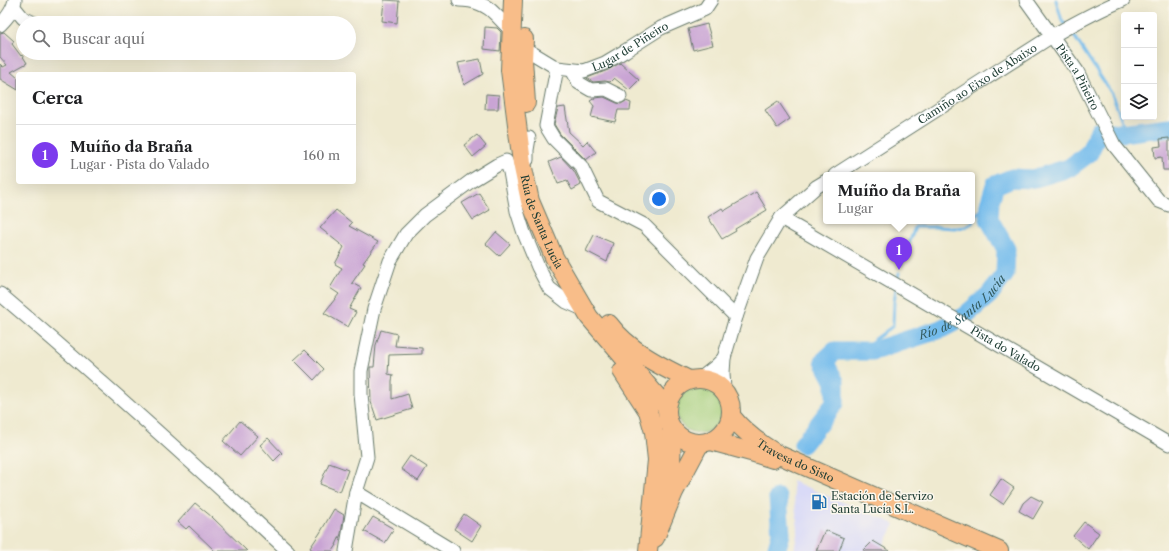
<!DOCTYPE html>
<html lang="es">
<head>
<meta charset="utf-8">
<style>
  :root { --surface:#fff; --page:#f6f6f6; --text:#202124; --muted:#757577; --line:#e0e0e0; --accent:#7c3aed }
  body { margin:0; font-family:"Libre Caslon Text",serif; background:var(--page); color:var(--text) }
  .controls { position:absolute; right:12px; top:12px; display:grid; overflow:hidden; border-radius:4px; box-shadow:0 4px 16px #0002 }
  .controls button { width:36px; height:36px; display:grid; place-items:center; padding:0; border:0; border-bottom:1px solid var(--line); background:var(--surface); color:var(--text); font:20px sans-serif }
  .you { position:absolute; left:659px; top:199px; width:14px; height:14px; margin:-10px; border:3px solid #fff; border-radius:50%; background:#1a73e8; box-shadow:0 0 0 6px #1a73e833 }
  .badge { display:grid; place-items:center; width:26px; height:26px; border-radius:50%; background:var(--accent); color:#fff; font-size:13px; font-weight:700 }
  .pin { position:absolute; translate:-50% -33px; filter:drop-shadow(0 1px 2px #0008) }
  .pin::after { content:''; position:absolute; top:21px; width:14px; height:12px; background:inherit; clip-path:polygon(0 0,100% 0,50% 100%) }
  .popup { position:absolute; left:823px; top:172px; width:152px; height:52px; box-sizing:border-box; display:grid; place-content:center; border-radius:4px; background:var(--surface); filter:drop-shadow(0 1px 3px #0005); font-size:13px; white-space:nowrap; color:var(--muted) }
  .popup b { font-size:15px; color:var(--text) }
  .popup::after { content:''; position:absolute; left:50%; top:100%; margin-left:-8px; border:8px solid transparent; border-top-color:var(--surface) }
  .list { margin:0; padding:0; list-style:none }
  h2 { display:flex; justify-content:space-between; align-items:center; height:52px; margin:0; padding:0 16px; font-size:17px }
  h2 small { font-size:13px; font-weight:400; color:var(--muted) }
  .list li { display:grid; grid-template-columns:26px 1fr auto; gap:12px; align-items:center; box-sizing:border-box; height:60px; padding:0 16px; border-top:1px solid var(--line) }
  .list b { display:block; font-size:15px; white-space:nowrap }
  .list p { margin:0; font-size:13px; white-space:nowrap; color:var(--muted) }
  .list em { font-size:13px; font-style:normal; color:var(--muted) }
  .icon { flex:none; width:22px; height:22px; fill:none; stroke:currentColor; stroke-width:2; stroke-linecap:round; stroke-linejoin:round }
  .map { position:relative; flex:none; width:1169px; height:551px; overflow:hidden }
  .search { position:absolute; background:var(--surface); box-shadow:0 4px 16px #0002; left:16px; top:16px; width:340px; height:44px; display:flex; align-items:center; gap:10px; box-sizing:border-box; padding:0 14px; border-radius:22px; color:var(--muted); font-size:15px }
  .panel { position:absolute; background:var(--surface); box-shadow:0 4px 16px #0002; left:16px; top:72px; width:340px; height:112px; border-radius:4px }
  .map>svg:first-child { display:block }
</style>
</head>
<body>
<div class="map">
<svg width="1169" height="551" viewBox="0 0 1169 551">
  <rect width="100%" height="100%" fill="#fbf7ec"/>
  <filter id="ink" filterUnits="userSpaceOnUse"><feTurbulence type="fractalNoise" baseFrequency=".025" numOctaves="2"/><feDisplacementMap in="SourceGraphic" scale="8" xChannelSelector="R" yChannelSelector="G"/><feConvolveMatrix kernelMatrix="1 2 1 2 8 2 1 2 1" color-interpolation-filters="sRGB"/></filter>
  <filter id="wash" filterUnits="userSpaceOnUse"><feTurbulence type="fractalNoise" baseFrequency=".012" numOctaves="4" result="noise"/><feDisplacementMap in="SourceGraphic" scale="16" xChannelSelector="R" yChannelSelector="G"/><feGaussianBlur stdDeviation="0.9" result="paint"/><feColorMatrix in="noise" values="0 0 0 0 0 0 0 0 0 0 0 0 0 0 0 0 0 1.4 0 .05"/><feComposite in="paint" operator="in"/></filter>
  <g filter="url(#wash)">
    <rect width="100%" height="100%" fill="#efead0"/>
    <path fill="#d6d7f8" d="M792,481L895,524L881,551H794L798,529Z"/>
    <path fill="#a4cd79" stroke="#628556" d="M676 410a23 23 0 1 1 46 0a23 23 0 1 1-46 0Z"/>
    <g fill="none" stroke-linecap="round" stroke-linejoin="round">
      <path stroke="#74bcec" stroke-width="3" d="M1056,0L1062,21L1065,24
        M1070,30L1112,94L1126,132
        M902,264L915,227H938L955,228L965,227L972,223L977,214L990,201
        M897,281L899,273
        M859,351L893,326L894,302L896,289"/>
      <g stroke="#74bcec" stroke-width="19">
        <path id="s1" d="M803,444L835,403V382L824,361L835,351H873L941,329L962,318L989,295L1005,274L1006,249L989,219L990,201L995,185L1012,178L1032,179L1069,168L1089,153L1099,131L1121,133L1169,127"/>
        <path d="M776,551L781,534L778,498"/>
      </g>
    </g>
    <g id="blocks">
      <path fill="#c9a4d4" d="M384,0L399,1L397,23L382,21Z
        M707,24L713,45L693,50L688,29Z
        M485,27L497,28L501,32L500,51L484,49Z
        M4,32L14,41L12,44L21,56L22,55L27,63L11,72L18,78V90L0,79V64L3,67L7,65L0,57V33Z
        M480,59L483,74L464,85L458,63Z
        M620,63L639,80L629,90L614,78L610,82L605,81L593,82L587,78L608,70Z
        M486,94L499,95L498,109H485Z
        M604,97L617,103L621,104L626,101L631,103L630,110H618L615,122L591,117L594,106L590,101L595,98Z
        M778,101L790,119L777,128L765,110Z
        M565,107L569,132L583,145L587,141L596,152L586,160L560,134L554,124L558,108Z
        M477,135L486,146L473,157L464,145Z
        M1169,138V170H1163L1162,157L1155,158L1154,147L1161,146L1160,139Z
        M561,157L574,171L581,185L572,190L567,181L558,184L549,162Z
        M756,192L767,210L735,229L736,231L722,239L708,217L722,208L724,211Z
        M479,193L490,210L473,220L462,203Z
        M336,210L352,223L349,226L378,242L363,263L365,264L352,283L361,288L349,309L356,312L348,327L324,313L339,294L330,288L342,268L335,264L344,247L320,228Z
        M496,232L510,244L499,256L486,244Z
        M594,235L613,243L607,262L586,251Z
        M381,330L397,334L395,346L422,348V354L389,355L388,374L393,375L392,381V399L408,394L412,409L377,420L371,402L370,367H374L376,345Z
        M305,350L324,369L314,380L294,360Z
        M240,421L258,436L240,456L223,441Z
        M268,438L282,453L274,461L260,445Z
        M410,456L427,467L418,481L401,469Z
        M329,463L348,470L340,492L320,484Z
        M1001,479L1014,488L1003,504L990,495Z
        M1031,496L1043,502L1033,519L1019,511L1023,503Z
        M195,503L212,517L247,551H215L189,526L186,529L178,522Z
        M334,509L344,515L341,534L336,545H337L333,551H314L310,548L320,533Z
        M464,514L481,526L472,541L454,529Z
        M373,517L394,529L385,543L364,531Z
        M1084,522L1099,533L1088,549L1073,536Z
        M825,530L844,538L839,551H816Z
        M873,541L890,551H863Z"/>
    </g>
  </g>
  <g filter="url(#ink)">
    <use href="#blocks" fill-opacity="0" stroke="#687a6b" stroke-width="1"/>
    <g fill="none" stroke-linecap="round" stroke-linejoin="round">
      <defs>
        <g id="minor">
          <path d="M459,0C473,0 486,4 496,15C502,21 506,26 512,31"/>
          <path id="s2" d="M1026,0L1077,71L1114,145L1159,201L1169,205"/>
          <path d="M14,7L23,18L34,23"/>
          <path d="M0,25C7,18 13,11 15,0"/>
          <path id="s3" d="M524,48L557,68L584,71L605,63L625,51L661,28L705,9L711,0"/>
          <path d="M557,68L546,126L554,139L581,166L598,201L644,225L736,317"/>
          <path d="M572,70L579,83L591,90L606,89L620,96"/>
          <path d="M527,160V150L529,138"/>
          <path id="s4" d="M835,175L1052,36C1075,23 1098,10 1123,0"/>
          <path id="s5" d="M781,218L1169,444"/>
          <path d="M0,294C98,377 193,463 288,551"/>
          <path d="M701,378L716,366L724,358"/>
          <path d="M724,390L723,373L724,358L736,317L757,258L781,218L816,187L826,181"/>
          <path d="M356,492L453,551"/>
          <path d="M346,551L356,492L367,457L361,394V371L374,309L390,261L406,234L425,215L471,181L497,165L506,161L510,172L517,211L524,233L538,267L549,288L567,302L585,310"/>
        </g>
        <g id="highway">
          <path id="s6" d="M513,0L510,70L522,163L530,201L554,257L589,317L667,408"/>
          <path d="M524,39L523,59L526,103"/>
          <path d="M609,324C628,350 660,366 689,380"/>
          <path d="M622,371L648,411L654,432L657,460L648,551"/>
          <circle cx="699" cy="411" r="32"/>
          <path id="s7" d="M732,417C744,432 760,444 777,454L999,551"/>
          <path d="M711,441L751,452L773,459"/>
          <path d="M666,494L671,469L672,429"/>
          <path d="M655,538L674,492L700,443"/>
        </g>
      </defs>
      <use href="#minor" stroke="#687a6b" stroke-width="15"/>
      <use href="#highway" stroke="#687a6b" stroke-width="20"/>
      <use href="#minor" stroke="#fff" stroke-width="13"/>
      <use href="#highway" stroke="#f8bd89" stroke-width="18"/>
    </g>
  </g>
  <defs>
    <symbol id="fuel-bare" viewBox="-9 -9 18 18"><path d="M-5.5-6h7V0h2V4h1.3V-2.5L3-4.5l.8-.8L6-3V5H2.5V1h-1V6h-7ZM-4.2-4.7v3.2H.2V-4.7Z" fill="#1f6fb2" stroke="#fbf7ec" stroke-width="2.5" paint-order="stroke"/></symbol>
  </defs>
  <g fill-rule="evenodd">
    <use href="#fuel-bare" x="808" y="491" width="22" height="22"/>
  </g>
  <g text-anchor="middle" stroke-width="3" stroke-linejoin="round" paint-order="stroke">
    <g font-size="11" fill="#1f3d34" stroke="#fbf7ec">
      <text dy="4" stroke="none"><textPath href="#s3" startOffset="118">Lugar de Piñeiro</textPath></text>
      <text dy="4" stroke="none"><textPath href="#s2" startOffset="93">Pista a Piñeiro</textPath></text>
      <text dy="4" stroke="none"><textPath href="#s4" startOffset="169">Camiño ao Eixo de Abaixo</textPath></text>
      <text dy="4" stroke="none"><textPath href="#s6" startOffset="226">Rúa de Santa Lucía</textPath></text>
      <text dy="4" stroke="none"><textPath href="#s5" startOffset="260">Pista do Valado</textPath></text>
      <text dy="4" stroke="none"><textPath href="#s7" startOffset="78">Travesa do Sisto</textPath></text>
    </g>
    <g font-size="11" fill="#1f3d34" stroke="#fbf7ec" text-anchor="start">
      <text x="831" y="500">Estación de Servizo<tspan x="831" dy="13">Santa Lucía S.L.</tspan></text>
    </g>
    <g font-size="12" font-style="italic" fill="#345d62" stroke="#fbf7ec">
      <text dy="4" stroke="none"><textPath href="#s1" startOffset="251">Río de Santa Lucía</textPath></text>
    </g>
  </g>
</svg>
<div class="controls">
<button>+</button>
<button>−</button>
<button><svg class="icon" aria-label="layers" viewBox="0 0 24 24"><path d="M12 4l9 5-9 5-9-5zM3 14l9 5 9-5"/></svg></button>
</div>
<div class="you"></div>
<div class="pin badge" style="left:899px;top:270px">1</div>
<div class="popup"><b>Muíño da Braña</b>Lugar</div>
<div class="search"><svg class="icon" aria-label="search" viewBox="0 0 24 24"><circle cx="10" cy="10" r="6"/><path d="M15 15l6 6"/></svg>Buscar aquí</div>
<section class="panel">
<h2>Cerca<small></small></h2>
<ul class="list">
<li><span class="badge">1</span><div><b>Muíño da Braña</b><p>Lugar · Pista do Valado</p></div><em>160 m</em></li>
</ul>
</section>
</div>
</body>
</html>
